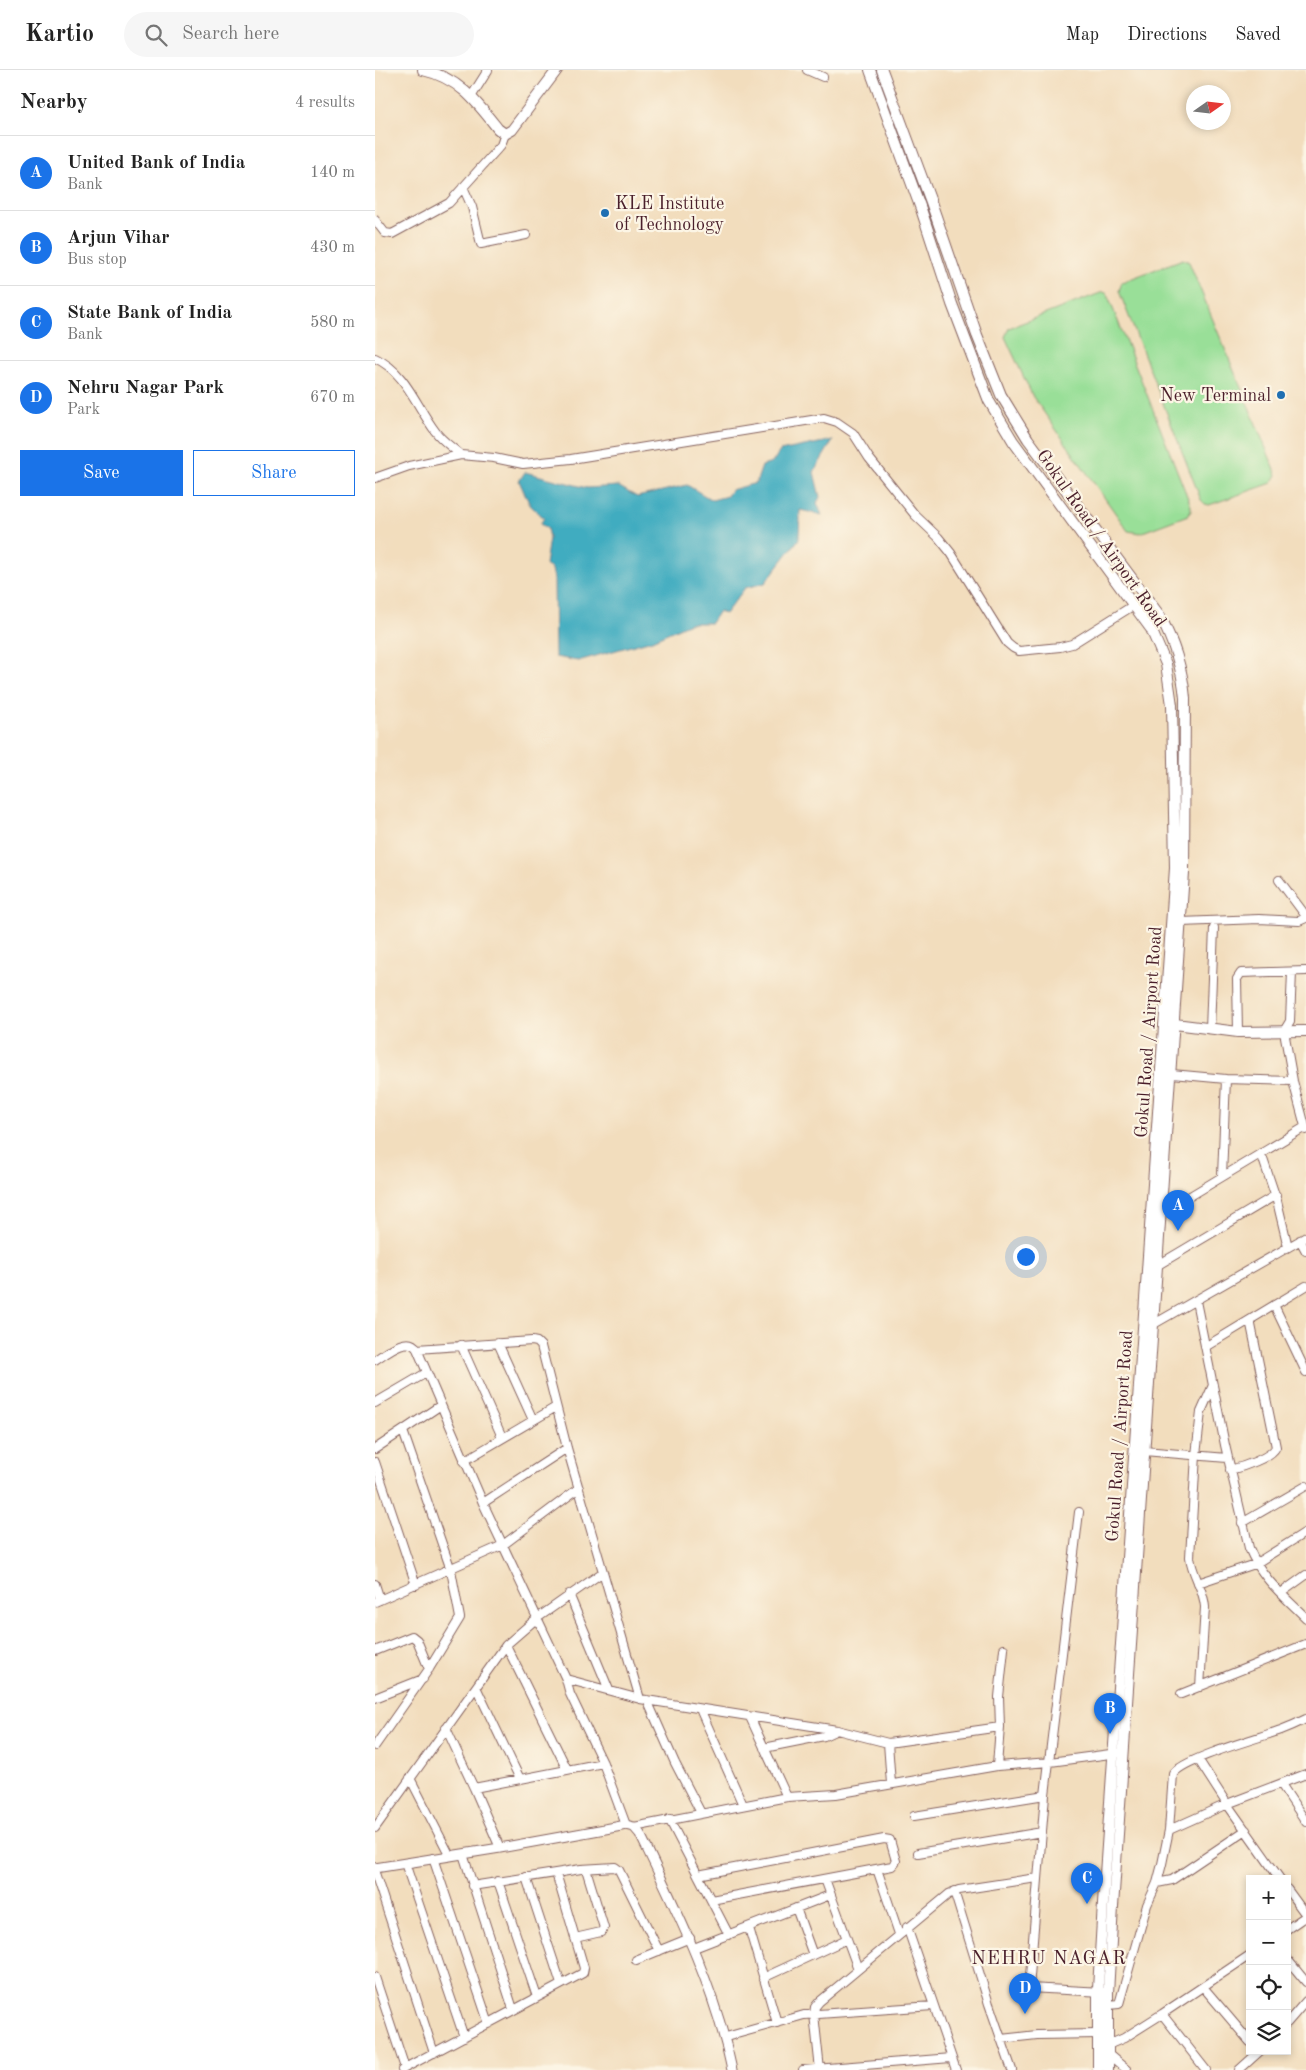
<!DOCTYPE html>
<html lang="en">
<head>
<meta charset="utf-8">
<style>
  :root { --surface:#fff; --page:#f6f6f6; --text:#222; --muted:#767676; --line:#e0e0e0; --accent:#1a73e8 }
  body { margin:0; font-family:"Old Standard TT",serif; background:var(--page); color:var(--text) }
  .controls { position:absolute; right:15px; bottom:15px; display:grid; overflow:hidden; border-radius:0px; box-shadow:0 2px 8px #0003 }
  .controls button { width:45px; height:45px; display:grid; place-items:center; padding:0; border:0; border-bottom:1px solid var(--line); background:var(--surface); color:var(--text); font:25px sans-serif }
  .compass { position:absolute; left:811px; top:15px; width:45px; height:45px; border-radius:50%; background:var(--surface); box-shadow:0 2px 8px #0003; rotate:76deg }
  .you { position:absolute; left:650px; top:1186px; width:18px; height:18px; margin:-12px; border:4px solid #fff; border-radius:50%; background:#1a73e8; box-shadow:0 0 0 8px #1a73e833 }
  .badge { display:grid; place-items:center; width:32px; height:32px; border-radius:50%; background:var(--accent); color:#fff; font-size:16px; font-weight:700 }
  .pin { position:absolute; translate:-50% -41px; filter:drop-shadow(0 1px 2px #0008) }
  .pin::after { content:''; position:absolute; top:26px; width:18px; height:15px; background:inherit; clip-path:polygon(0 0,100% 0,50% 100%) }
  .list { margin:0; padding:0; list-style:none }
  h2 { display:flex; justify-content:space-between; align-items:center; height:65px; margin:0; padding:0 20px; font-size:21px }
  h2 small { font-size:16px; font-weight:400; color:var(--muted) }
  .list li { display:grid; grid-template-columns:32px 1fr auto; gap:15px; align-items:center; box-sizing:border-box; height:75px; padding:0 20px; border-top:1px solid var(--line) }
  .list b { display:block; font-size:19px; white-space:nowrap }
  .list p { margin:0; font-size:16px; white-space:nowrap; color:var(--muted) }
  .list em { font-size:16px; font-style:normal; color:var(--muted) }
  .actions { display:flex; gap:10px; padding:15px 20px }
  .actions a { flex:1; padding:11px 0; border:1px solid var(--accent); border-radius:0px; text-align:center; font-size:18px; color:var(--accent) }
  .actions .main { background:var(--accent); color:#fff }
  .icon { flex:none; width:28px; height:28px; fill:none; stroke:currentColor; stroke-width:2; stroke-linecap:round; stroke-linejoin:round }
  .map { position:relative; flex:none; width:931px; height:2000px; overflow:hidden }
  header { display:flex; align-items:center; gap:30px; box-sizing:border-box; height:70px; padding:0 25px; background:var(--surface); border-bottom:1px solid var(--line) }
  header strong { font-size:24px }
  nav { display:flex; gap:28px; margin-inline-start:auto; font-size:18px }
  .search { width:350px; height:45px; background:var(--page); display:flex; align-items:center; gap:12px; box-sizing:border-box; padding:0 18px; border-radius:28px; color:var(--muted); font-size:19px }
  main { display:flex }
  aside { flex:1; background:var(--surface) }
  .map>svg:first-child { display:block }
</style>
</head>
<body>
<header>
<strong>Kartio</strong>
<div class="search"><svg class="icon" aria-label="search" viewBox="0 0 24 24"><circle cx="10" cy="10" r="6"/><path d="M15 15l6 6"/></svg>Search here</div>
<nav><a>Map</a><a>Directions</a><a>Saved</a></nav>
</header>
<main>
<aside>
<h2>Nearby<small>4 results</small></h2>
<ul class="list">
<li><span class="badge">A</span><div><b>United Bank of India</b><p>Bank</p></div><em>140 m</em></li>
<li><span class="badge">B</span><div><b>Arjun Vihar</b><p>Bus stop</p></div><em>430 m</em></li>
<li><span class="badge">C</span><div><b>State Bank of India</b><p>Bank</p></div><em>580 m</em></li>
<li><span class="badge">D</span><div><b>Nehru Nagar Park</b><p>Park</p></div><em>670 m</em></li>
</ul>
<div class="actions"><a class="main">Save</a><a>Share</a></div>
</aside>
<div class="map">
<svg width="931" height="2000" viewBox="0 0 931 2000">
  <rect width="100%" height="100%" fill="#fcf5e5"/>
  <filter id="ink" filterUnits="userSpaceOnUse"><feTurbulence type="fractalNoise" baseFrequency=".02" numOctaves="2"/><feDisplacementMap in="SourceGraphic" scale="10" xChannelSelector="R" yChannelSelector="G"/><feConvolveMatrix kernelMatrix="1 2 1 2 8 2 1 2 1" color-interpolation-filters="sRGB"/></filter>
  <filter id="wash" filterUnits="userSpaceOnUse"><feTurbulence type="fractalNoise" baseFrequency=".0096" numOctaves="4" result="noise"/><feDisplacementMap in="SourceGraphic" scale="20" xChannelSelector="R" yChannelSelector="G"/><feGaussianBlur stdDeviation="1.12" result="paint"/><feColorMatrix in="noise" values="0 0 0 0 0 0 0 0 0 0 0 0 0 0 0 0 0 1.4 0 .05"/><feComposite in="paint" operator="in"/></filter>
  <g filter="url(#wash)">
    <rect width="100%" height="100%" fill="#f2ddbd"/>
    <path fill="#99df98" stroke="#727f62" d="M808,189L814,192L902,405L897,413L834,435L830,434L826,430L744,221L747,212Z
      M728,222L731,223L733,226L816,436V441L813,445L765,463L753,461L658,327L630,267L634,258Z"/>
    <path fill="#41acc0" stroke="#466676" d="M458,370L439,402L445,427L442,433L447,445L425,440L424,469L390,513L370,518L350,544L344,541L336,553H315L277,570L203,591L180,587L179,509L177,499L170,495L174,468L172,458L165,454L169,448L155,435L144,411L150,402L212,418L243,416L262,427L312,415L337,430L352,426L356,420L381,413L387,396L397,393L405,381Z"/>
  </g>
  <g filter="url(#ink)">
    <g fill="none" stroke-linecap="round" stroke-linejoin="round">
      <defs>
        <path id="minor" d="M432,0L448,7
          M96,27L113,0
          M88,117L97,137L106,174L151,165
          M0,150L10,163L17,164L74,133L126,75L130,64
          M0,288C31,302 41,336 60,361C67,371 77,377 86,385
          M0,408L34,396L86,385L119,388L148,394L196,389L449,348L462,352L478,363L494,388L540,445L563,467L576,483L632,573L638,578L644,581L685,577L697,574L759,535
          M904,810L931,846
          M806,852L884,849L924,851L931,848
          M917,902L915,951L909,961L918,1011L931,1060
          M835,959L839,858
          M863,962L862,909L866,903L931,901
          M797,1004L851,1009L918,1011
          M886,1083L902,1131L913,1177
          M847,1106L851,1009
          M787,1143L930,1057
          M925,1170L931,1181
          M783,1195L901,1125
          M821,1231L850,1375L874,1478C887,1509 908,1525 931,1548
          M899,1235L931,1302
          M774,1254H779L931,1167
          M123,1273L158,1350
          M86,1275L127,1367
          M830,1277L931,1216
          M42,1279L157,1271L162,1272L166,1276L192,1378L265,1629
          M0,1290C11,1283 33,1264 42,1279L108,1433L191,1609L195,1624L228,1693L251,1755
          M0,1333L51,1303
          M0,1379L66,1335
          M769,1381L852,1388
          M89,1391L181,1337
          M0,1392L41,1515
          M855,1400C867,1397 896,1388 901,1377L875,1250
          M108,1433L192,1378
          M704,1442L670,1725L654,1918L728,1922
          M867,1453L931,1416
          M823,1513L880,1494L931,1462
          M0,1514L5,1530
          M906,1523L931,1505
          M194,1524L234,1620
          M0,1532L128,1475L204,1418
          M131,1575L192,1699
          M0,1581L37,1566L42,1570L54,1599
          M191,1609L265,1629L462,1660L513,1673L625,1657
          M101,1617L145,1709
          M825,1617L830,1537C829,1519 817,1505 815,1487L821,1385L826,1342L838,1315
          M806,1624L931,1574
          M0,1628L48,1609
          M272,1630L300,1693L326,1743
          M325,1639L368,1735
          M375,1647L412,1727
          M71,1658L99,1718
          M513,1673L516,1714
          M0,1676L54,1599L85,1548L76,1500L28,1361
          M389,1678L449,1666L462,1660
          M823,1689L852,1734L905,1809
          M622,1696L625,1657L624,1627L629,1579
          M35,1708L75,1786
          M906,1714L931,1752
          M539,1746L670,1725
          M294,1749L354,1865
          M259,1757L412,1727L461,1724L622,1696L675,1692L743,1683
          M0,1758L131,1575L161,1549L228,1502
          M794,1760L852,1734L931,1704
          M125,1778L99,1718L228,1693
          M543,1783L667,1762
          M88,1784L138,1939
          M58,1788L114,1954
          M30,1793L89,1967
          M502,1799L524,1864
          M0,1803L59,1983
          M323,1805L509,1769L515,1770L521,1791L517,1796L336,1830
          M151,1807L186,1914
          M450,1809L483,1899
          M123,1811L162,1927
          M782,1813L797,1810L871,1760
          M97,1816L206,1799L240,1797L244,1800L284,1881
          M912,1819L931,1845
          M579,1821L614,1934L637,2000
          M421,1838L438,1885
          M532,1857L581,2000
          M374,1858L402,1953
          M912,1859L931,1846
          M200,1868L226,1862L229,1858L211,1799
          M319,1878L455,1825
          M912,1889L931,1912
          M261,1890L315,1868
          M0,1907L30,1998L27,2000
          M388,1908L472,1869
          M829,1918L875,1972
          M733,1935L744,1934L772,1835L782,1813L787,1794L794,1760L798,1704C809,1688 884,1668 906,1660C914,1657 923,1653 931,1649
          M787,1944L831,2000
          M912,1953L931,1931
          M351,1967L429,1945L558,1936
          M626,1969L662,1965L723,1964
          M733,1975L749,1968L787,1944L875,1885
          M733,1984L752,2000
          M30,1998L208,1903L209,1898L181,1803
          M428,2000L576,1988
          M445,2000L439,1944L440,1937L444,1932L574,1824L584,1820L662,1808
          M864,2000L885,1981"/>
        <path id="tertiary" d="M0,1798L125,1778L241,1757L251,1755L259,1757L265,1764C302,1841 340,1917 357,2000"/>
        <path id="secondary" d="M48,0C84,8 101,31 123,59L130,64L137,60L182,0
          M495,0L546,139L577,234L614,331L638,371L776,559L791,594L797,635L800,798L728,1833L723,1919V2000
          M507,0L556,132L602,265L626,325L653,369L785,546C799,573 807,597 810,628L809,803L738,1837L733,1923V2000
          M800,954L863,962L931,961"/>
      </defs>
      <use href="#minor" stroke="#85625e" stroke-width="10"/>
      <use href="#tertiary" stroke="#85625e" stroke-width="11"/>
      <use href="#secondary" stroke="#85625e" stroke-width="12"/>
      <use href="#minor" stroke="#fff" stroke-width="8"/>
      <use href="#tertiary" stroke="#fff" stroke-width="9"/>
      <use href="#secondary" stroke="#fff" stroke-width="10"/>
    </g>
  </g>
  <g fill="#1f6fb2" stroke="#fcf5e5" stroke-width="2">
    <circle cx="230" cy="143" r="5"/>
    <circle cx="906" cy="325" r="5"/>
  </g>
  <g text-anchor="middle" stroke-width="4.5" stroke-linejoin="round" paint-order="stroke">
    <g font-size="18" fill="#4a1f2b" stroke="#fcf5e5" text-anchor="start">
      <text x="240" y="139">KLE Institute<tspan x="240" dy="21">of Technology</tspan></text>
      <text x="896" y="331" text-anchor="end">New Terminal</text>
    </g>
    <g font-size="18" fill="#4a1f2b" stroke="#fcf5e5">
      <text transform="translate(727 468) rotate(55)" y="6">Gokul Road / Airport Road</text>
      <text transform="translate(773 962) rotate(-86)" y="6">Gokul Road / Airport Road</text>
      <text transform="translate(744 1366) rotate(-86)" y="6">Gokul Road / Airport Road</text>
    </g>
    <g font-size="19" letter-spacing="1" fill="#4a1f2b" stroke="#fcf5e5">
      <text x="674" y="1894">NEHRU NAGAR</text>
    </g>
  </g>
</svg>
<div class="controls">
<button>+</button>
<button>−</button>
<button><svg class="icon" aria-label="locate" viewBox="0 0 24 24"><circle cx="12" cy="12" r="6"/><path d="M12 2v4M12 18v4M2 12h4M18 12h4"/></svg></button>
<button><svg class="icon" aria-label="layers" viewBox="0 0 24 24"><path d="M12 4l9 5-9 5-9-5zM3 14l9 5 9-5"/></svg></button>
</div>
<svg class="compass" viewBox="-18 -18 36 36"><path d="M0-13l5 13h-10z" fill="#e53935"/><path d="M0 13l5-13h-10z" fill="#767676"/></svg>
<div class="you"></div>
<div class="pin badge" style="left:803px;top:1161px">A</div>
<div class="pin badge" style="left:735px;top:1664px">B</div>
<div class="pin badge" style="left:712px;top:1834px">C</div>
<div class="pin badge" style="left:650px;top:1944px">D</div>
</div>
</main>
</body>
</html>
